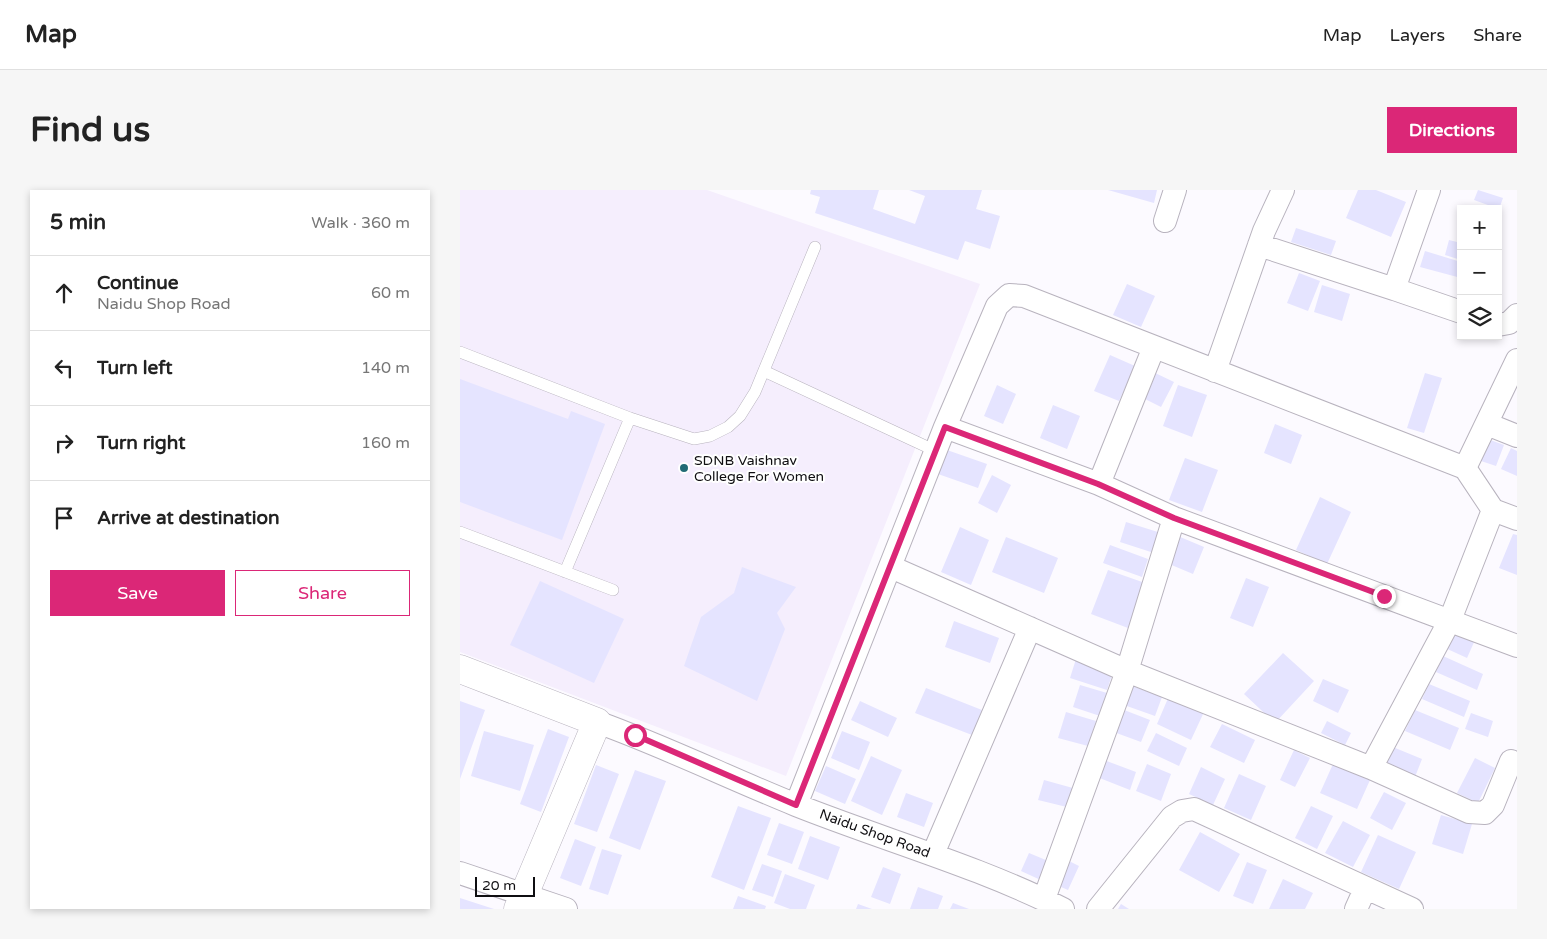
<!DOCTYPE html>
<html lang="en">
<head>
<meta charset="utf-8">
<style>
  :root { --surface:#fff; --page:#f6f6f6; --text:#222; --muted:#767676; --line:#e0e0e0; --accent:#db2777 }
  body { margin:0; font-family:"Varela Round",sans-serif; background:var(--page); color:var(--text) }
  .controls { position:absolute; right:15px; top:15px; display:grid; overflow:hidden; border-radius:0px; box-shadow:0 2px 8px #0003 }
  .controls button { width:45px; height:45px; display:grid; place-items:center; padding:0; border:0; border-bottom:1px solid var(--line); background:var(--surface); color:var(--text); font:25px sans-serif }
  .scale { position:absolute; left:15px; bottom:12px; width:60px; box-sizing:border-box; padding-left:5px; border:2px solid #0f0e11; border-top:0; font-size:14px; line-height:18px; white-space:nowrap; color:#0f0e11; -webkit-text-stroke:4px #fff; paint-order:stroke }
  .stop { position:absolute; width:15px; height:15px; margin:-11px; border:4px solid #db2777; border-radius:50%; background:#fff }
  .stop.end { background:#db2777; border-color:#fff; box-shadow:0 1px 5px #0008 }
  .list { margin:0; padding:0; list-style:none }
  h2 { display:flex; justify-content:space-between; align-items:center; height:65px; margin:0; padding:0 20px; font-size:21px }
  h2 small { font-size:16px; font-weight:400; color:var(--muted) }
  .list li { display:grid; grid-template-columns:32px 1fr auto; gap:15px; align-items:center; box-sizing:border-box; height:75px; padding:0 20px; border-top:1px solid var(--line) }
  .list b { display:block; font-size:19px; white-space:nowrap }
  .list p { margin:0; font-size:16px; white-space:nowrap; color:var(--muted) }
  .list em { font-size:16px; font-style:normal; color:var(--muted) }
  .actions { display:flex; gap:10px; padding:15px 20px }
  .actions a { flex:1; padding:11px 0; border:1px solid var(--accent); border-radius:0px; text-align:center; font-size:18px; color:var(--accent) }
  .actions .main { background:var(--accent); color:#fff }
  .icon { flex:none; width:28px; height:28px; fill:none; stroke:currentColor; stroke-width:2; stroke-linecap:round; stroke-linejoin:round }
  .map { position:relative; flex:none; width:1057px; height:719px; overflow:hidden; border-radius:0px }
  header { display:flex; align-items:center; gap:30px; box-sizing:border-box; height:70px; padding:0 25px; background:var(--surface); border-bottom:1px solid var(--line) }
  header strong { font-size:24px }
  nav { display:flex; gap:28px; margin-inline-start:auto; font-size:18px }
  .intro { display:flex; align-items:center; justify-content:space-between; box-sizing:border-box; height:120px; padding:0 30px }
  h1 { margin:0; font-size:35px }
  .button { padding:12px 22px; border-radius:0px; background:var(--accent); color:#fff; font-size:18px; font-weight:700 }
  main { display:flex; gap:30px; padding:0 30px }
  aside { flex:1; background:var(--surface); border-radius:0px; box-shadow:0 2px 8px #0003 }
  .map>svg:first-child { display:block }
</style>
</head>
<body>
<header>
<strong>Map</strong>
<nav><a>Map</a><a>Layers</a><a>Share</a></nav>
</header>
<div class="intro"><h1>Find us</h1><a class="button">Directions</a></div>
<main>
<aside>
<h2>5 min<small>Walk · 360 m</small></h2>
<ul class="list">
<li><svg class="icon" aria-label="ahead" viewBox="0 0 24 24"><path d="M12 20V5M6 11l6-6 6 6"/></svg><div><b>Continue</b><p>Naidu Shop Road</p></div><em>60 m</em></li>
<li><svg class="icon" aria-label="left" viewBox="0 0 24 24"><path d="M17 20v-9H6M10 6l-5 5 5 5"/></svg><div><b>Turn left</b></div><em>140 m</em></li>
<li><svg class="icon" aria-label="right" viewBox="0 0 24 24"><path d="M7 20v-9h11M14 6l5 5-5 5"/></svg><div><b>Turn right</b></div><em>160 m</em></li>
<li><svg class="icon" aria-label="arrive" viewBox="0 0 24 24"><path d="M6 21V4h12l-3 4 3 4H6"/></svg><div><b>Arrive at destination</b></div></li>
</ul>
<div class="actions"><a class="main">Save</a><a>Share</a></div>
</aside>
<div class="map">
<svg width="1057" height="719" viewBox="0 0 1057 719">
  <rect width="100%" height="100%" fill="#fcfaff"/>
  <path fill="#f5eefd" d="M0,0H247L520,94L326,586L0,462Z"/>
  <path fill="#e5e4ff" d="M351,0H419L413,19L455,34L465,6L449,0H522L516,19L540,26L530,59L505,51L498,70L355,23L360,7L350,4Z
    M648,0H697L694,13Z
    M898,0H916L946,12L931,47L886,28Z
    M1018,0L1043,8L1039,19L1014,10Z
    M836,38L876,51L871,65L831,52Z
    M989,50L1001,53V70L985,65Z
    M965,61L1001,72V88L960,77Z
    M839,83L860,91L848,121L827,113Z
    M667,94L695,106L681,137L653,125Z
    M862,95L890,104L882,131L854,122Z
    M650,165L675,176L659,211L634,201Z
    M691,181L714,192L701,217L679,206Z
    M965,183L982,188L964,243L947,238Z
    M0,189L108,229L111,221L145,234L102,350L0,312Z
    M537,195L556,204L543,234L524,226Z
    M718,195L747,205L732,247L703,236Z
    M593,215L620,226L607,259L580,248Z
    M815,234L842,245L831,274L804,263Z
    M1025,248L1044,255L1036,276L1018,270Z
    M1051,258L1057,261V286L1041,279Z
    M487,260L527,274L518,298L478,284Z
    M725,268L758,280L742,322L709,310Z
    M532,285L551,295L537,323L518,313Z
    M860,307L891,322L867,374L836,360Z
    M666,332L701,343L694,363L660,352Z
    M500,337L529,350L511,395L481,382Z
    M713,344L744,357L733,384L702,371Z
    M1053,344L1057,345V385L1039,378Z
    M546,347L598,368L584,403L532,382Z
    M650,355L688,369L682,387L643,373Z
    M282,377L336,397L317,423L325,439L297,511L224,476L241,427L274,403Z
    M648,380L685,393L668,438L631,424Z
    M786,388L809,397L793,437L770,428Z
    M80,391L164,429L134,493L50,455Z
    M494,431L539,448L530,473L485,457Z
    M991,440L1015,450L1007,468L983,457Z
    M823,463L854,491L815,533L784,504Z
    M983,466L1023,484L1017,500L976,482Z
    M616,469L653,482L647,500L610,488Z
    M863,489L889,500L878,523L853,511Z
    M969,494L1010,511L1004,527L962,509Z
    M620,495L647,503L640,526L613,517Z
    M672,496L702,507L695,526L664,515Z
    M466,498L522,520L512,545L455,523Z
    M709,506L744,522L731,550L697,534Z
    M0,511L25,520L0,589Z
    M400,511L437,528L428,547L391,530Z
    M659,518L690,530L681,552L651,541Z
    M955,520L999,538L990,560L945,541Z
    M606,522L636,531L628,556L598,548Z
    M1011,523L1033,531L1028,547L1005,539Z
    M867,531L891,543L885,555L861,543Z
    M762,534L795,550L784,573L750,557Z
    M88,539L109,547L81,622L60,614Z
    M24,541L74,555L60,601L11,586Z
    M382,541L410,552L399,580L371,568Z
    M696,543L727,558L719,576L687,561Z
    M928,555L962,569L955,587L921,572Z
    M834,560L850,568L835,597L820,590Z
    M411,566L442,580L422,625L391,611Z
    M1015,568L1035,578L1018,613L997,603Z
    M644,570L676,582L670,600L637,587Z
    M687,574L711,584L701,611L676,601Z
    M873,574L910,590L897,619L860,603Z
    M136,575L159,584L137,642L114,634Z
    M366,576L396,589L385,614L355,601Z
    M741,577L765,589L753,615L729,604Z
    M175,580L206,591L180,660L149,648Z
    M779,584L806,596L791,630L764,618Z
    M584,590L620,600L615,619L578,610Z
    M924,602L946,613L932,640L910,628Z
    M446,603L473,613L464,637L437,627Z
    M278,616L311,628L284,700L251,687Z
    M851,616L873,626L857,659L835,648Z
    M981,625L1012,634L1003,664L972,654Z
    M883,631L910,645L893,677L865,663Z
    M319,633L344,642L332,674L307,665Z
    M740,642L780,664L759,702L719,680Z
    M918,645L956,662L939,699L901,682Z
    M350,646L380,657L368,690L338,679Z
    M115,649L136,657L121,696L100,688Z
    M142,659L162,665L148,705L129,699Z
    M569,663L593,673L585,692L561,681Z
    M605,669L619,676L608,700L594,694Z
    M787,672L807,680L793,714L773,706Z
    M302,674L322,681L313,707L292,700Z
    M423,677L441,684L430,714L411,707Z
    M325,684L355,695L346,719H330L314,713Z
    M823,689L853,703L845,719H809Z
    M458,697L483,706L478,719H450Z
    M278,706L306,716L305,719H273Z
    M0,708L34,719H0Z
    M493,713L509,719H490Z
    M398,714L412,719H396Z
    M661,714L669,719H658Z"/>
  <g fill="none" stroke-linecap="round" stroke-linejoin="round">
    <defs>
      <path id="service" d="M0,162L170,228L234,249L250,246L268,237L280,226L295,202L355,57
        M304,181L476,261
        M0,342L153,400
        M105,382L170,228"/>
      <path id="minor" d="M705,31L715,0
        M799,55L934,99L969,0
        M934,99L1001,122
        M1038,135L1049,133L1057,125
        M755,181L804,41L823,0
        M1027,234L1057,246
        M485,237L639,294L714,328L1057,456
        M1005,278L1057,170
        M639,294L694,157
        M431,377L667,481L911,578L990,430L1033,320L1057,329
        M137,532C204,556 269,588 336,615C424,650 518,676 603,719
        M911,578L1009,622L1025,623L1033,615L1051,571
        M336,615L485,237L537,116L549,105L564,106L1005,278L1033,320
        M473,664L570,438
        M0,683L106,719
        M584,709L667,481L714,328
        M638,719L712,627L722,621L734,619L952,719
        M896,719L905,699"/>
      <path id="tertiary" d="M0,479L137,532L58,719"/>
    </defs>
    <use href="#service" stroke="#b8b3be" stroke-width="12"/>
    <use href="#minor" stroke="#b8b3be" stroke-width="24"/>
    <use href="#tertiary" stroke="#b8b3be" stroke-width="29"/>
    <use href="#service" stroke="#fff" stroke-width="11"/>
    <use href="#minor" stroke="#fff" stroke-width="22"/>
    <use href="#tertiary" stroke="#fff" stroke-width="28"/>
  </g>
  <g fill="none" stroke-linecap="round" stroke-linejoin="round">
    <path stroke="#db2777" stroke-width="6" d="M175,545L336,615L485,237L638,294L714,328L924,406"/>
  </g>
  <circle fill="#216b75" stroke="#fff" stroke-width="2" cx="224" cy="278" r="5"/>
  <g text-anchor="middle" stroke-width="4" stroke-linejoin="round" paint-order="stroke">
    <g font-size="14" fill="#0f0e11" stroke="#fff" text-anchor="start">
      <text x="234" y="275">SDNB Vaishnav<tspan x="234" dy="16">College For Women</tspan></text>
    </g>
    <g font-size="14" fill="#0f0e11" stroke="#fff">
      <text transform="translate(415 643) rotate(20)" y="5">Naidu Shop Road</text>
    </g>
  </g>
</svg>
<div class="controls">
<button>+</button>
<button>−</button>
<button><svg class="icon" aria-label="layers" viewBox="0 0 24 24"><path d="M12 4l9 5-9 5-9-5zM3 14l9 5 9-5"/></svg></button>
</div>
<div class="scale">20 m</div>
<div class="stop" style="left:175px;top:545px"></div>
<div class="stop end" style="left:924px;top:406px"></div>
</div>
</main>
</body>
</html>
